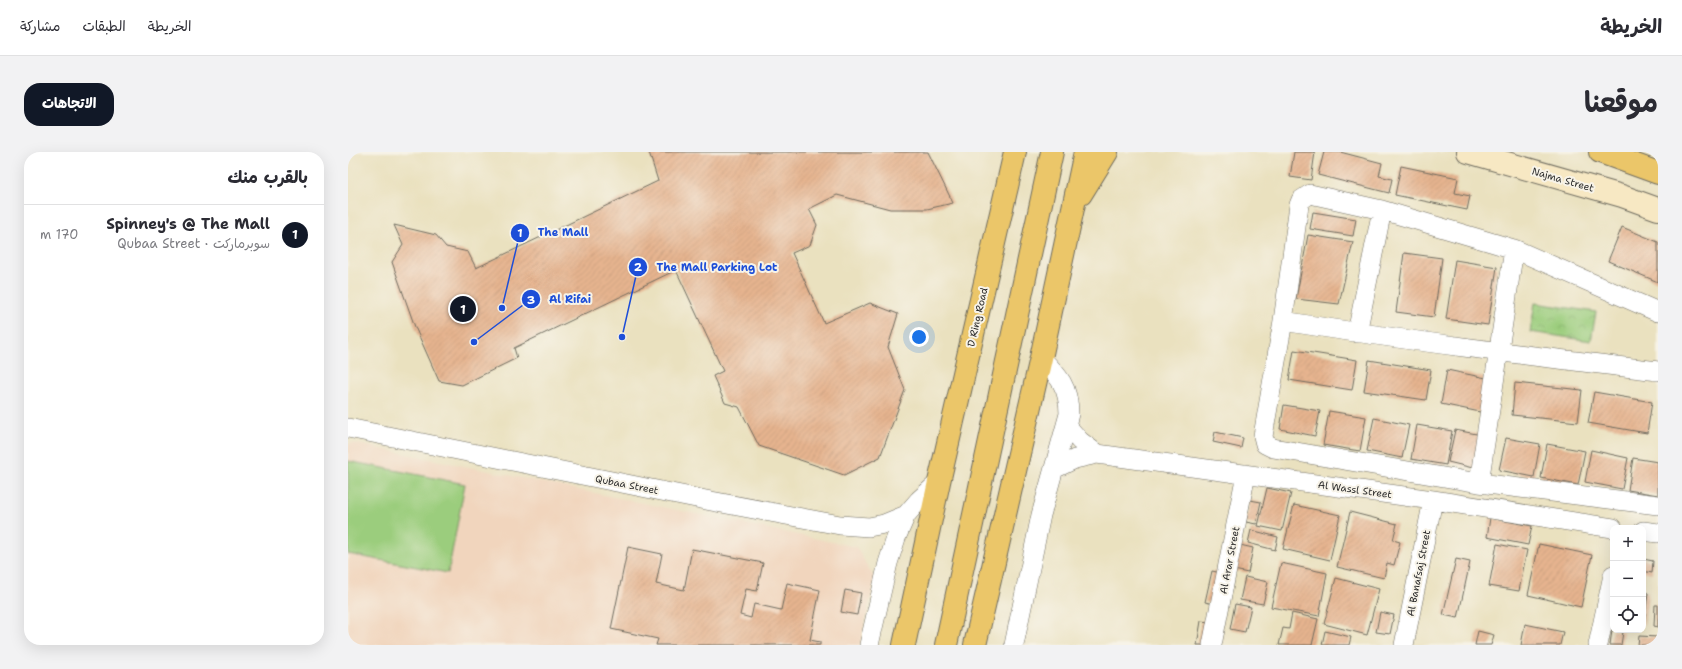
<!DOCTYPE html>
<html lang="ar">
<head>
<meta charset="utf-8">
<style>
  :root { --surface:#fff; --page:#f2f2f3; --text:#2b2b33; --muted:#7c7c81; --line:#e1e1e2; --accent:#111827 }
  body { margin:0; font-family:"Shantell Sans","Playpen Sans Arabic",sans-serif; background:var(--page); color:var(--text); direction:rtl }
  .controls { position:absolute; right:12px; bottom:12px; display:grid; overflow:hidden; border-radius:8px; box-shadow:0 4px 16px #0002 }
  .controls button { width:36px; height:36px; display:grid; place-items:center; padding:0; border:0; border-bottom:1px solid var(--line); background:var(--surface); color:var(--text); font:20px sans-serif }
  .you { position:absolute; left:571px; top:185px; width:14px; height:14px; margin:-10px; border:3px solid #fff; border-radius:50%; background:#1a73e8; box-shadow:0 0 0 6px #1a73e833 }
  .badge { display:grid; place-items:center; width:26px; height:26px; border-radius:50%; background:var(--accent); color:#fff; font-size:13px; font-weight:700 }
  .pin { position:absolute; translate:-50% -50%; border:2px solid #fff; box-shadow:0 1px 4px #0006 }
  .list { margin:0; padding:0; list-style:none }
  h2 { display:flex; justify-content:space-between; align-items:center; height:52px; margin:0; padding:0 16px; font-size:17px }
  h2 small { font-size:13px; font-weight:400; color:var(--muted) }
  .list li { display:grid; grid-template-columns:26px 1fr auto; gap:12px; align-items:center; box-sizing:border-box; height:60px; padding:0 16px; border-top:1px solid var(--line) }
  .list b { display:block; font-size:15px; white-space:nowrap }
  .list p { margin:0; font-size:13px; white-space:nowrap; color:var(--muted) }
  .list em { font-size:13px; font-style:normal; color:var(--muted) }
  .icon { flex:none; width:22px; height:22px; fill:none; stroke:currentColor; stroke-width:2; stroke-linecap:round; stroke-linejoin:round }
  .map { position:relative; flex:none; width:1310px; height:493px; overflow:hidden; direction:ltr; border-radius:16px }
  header { display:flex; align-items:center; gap:24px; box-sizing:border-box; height:56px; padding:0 20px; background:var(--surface); border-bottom:1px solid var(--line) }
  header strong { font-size:19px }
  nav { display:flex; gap:22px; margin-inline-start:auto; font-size:14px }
  .intro { display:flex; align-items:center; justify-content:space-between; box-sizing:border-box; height:96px; padding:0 24px }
  h1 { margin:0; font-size:28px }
  .button { padding:10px 18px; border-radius:16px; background:var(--accent); color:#fff; font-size:14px; font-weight:700 }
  main { display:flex; gap:24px; padding:0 24px }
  aside { flex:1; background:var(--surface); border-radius:16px; box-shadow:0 4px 16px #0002 }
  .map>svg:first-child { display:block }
</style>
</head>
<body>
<header>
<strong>الخريطة</strong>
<nav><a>الخريطة</a><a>الطبقات</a><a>مشاركة</a></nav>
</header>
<div class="intro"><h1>موقعنا</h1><a class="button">الاتجاهات</a></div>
<main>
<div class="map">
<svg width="1310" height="493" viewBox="0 0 1310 493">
  <defs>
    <pattern id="park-crowns" width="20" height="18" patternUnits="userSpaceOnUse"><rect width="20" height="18" fill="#9bcd7d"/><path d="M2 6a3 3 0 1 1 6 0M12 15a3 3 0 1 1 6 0" fill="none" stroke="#86b06c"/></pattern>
    <pattern id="building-hatch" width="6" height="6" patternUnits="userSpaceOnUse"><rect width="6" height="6" fill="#e6b48f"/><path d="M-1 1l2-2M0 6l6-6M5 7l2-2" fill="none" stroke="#c59b7c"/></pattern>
  </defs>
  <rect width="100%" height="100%" fill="#f7f3e8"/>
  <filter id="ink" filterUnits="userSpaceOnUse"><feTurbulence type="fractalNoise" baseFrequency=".025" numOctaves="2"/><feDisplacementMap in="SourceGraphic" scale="8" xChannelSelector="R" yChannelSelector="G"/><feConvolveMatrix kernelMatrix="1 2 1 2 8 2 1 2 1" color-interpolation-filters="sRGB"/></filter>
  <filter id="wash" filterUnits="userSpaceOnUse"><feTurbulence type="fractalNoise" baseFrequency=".012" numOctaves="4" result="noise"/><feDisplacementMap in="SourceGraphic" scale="16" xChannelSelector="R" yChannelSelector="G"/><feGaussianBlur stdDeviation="0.9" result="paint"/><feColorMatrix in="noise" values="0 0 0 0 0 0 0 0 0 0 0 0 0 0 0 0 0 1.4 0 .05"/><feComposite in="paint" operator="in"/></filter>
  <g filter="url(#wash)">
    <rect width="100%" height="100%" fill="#eae1bf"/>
    <path fill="#f1d5bd" d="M4,291L508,395L527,427L512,493H0V293Z"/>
    <path fill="url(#park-crowns)" stroke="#637c54" d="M1187,151L1248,160L1243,189L1182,180Z"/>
    <path fill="#9bcd7d" stroke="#637c54" d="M0,309L117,332L100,421L0,402Z"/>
    <g id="blocks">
      <path fill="url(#building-hatch)" d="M301,0H580L605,51L579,57H542L489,43L461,57L469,73L462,93L444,101L476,171L522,151L550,162L540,195L557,238L532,305L496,323L411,294L391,255L377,251L365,224L375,219L328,118L166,196L169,206L114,233L91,229L67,175L44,110L55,93L46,73L88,83L98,95L120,100L128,116L310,29Z
        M946,0H967L963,28L942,25Z
        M976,0H992L1034,11L1031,24L1044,27L1041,41L970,23Z
        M1053,14L1110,26L1107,41L1122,44L1119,58L1047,43Z
        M965,60L1008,67L1005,84L962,77Z
        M1274,75L1310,90V130L1260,109Z
        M960,83L1005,90L991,152L948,147Z
        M1056,101L1094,106L1086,165L1048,160Z
        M1107,108L1149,115L1140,173L1098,167Z
        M946,198L1009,208L1004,238L941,228Z
        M1021,208L1083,218L1078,248L1016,239Z
        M1099,218L1143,227L1137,261L1093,252Z
        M1167,231L1234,238L1230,270L1164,263Z
        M1246,240L1304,250L1299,281L1240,271Z
        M936,253L972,259L967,284L932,277Z
        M981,259L1018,265L1012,299L975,293Z
        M1026,266L1061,273L1054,306L1019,299Z
        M1069,273L1104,279L1098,313L1063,307Z
        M1107,278L1134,283L1129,317L1100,310Z
        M867,280L895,286L893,296L865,290Z
        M1158,286L1192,292L1186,325L1151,318Z
        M1199,292L1237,299L1230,333L1193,326Z
        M1243,298L1280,306L1274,337L1237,330Z
        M1285,306L1310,310V343L1280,338Z
        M919,336L943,341L934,379L910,374Z
        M902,348L913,350L908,372L898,370Z
        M946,353L992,363L982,408L935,397Z
        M1002,360L1049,372L1045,388L1052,390L1046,413L1039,411L1036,426L989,415Z
        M1142,366L1184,374L1180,393L1139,385Z
        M903,378L930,385L927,398L900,391Z
        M1149,392L1179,398L1171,439L1141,434Z
        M1191,392L1244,403L1233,455L1180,443Z
        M892,393L905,396L900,421L886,418Z
        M280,395L314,402L308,432L336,438L344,397L415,411L409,439L398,437L392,463L403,466L406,452L433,458L439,431L472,438L462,488L472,490V493H308L310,487L263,477Z
        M1108,407L1122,410L1110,466L1095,463Z
        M1295,407L1305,409L1304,421L1295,419Z
        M933,411L979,421L971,464L923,455Z
        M864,419L873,421L866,452L857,450Z
        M897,425L920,430L915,452L892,448Z
        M988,426L1031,437L1019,483L976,472Z
        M497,438L513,441L509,463L493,460Z
        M1295,440L1300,441L1296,472H1295Z
        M887,452L903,455L897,480L882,477Z
        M1307,453H1310V475L1306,474Z
        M1032,460L1046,463L1042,482L1028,480Z
        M944,461L970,467L964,493H931L935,476L941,477Z
        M853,469L861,470L857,493H849Z
        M1177,472L1215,480L1212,493H1173Z
        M1264,478L1275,480L1273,493H1262Z
        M977,479L1003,485L1001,493H974Z
        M1130,479L1146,483L1143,493H1127Z
        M1291,484L1310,485V493H1290Z"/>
    </g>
  </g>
  <g filter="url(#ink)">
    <use href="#blocks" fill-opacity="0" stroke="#6e6b5f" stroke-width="1"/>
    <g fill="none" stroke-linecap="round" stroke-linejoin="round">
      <defs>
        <path id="minor" d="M1310,160L1166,97L1034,58L962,42L953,48L951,53L935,169L915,284L917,292L925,296L1131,331L1310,353
          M935,169C1059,189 1185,204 1310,219
          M1009,181L1034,58
          M718,273L732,289L749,302
          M0,276L363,349L492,373L521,375L536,372L558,363
          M706,317L727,307L749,302L1085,348L1265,376
          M1131,331L1166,97
          M1295,379L1310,381
          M521,493L540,411L548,386L558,363L571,348L591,330
          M666,493L693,363L721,262C721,235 711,224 693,206
          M864,493L898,322
          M1056,493L1085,348
          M1250,493L1265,423"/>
        <path id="secondary" d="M1120,0L1274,44L1310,57"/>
        <path id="primary" d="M1252,0L1310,21
          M733,42L759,0
          M556,493L591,330L667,0
          M598,493L704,0
          M627,493L693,206L737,0"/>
      </defs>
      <use href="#minor" stroke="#6e6b5f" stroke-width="20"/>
      <use href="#secondary" stroke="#6e6b5f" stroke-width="24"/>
      <use href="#primary" stroke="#6e6b5f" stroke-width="24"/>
      <use href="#minor" stroke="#fff" stroke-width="19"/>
      <use href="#secondary" stroke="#f7e8c3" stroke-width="22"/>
      <use href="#primary" stroke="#ebc669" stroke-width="22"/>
    </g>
  </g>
  <g text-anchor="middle" stroke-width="4" stroke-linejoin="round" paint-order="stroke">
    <g font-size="10" fill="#2b2b2b" stroke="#f7f3e8">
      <text transform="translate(1215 27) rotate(16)" y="4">Najma Street</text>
      <text transform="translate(629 165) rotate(-77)" y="4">D Ring Road</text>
      <text transform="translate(279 332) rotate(11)" y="4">Qubaa Street</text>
      <text transform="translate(1007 337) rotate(8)" y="4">Al Wassl Street</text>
      <text transform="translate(881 408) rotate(-79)" y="4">Al Arar Street</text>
      <text transform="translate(1070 421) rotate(-79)" y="4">Al Banafsaj Street</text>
    </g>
  </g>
  <path fill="none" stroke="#1d4ed8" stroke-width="1.5" d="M154 156L172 81M274 185L290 115M126 190L183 147"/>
  <g fill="#1d4ed8" stroke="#f7f3e8" stroke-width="1.5">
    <circle cx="154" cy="156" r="4"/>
    <circle cx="274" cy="185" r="4"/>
    <circle cx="126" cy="190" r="4"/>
    <circle cx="172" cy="81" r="10"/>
    <circle cx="290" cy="115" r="10"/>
    <circle cx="183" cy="147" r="10"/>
  </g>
  <g font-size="12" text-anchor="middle" font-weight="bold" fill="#fff">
    <text x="172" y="85">1</text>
    <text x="290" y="119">2</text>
    <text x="183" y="152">3</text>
  </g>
  <g font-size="11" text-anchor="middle" font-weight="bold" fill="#1d4ed8" stroke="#f7f3e8" stroke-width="4" stroke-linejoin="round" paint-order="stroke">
    <text x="215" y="84">The Mall</text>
    <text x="369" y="119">The Mall Parking Lot</text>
    <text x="222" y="151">Al Rifai</text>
  </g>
</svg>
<div class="controls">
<button>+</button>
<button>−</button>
<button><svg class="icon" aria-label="locate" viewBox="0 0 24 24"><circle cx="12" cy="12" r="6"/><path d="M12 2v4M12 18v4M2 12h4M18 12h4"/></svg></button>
</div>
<div class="you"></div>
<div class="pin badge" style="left:115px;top:157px">1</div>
</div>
<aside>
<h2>بالقرب منك<small></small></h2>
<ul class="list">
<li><span class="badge">1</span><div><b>Spinney's @ The Mall</b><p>سوبرماركت · Qubaa Street</p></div><em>170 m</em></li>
</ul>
</aside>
</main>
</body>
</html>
